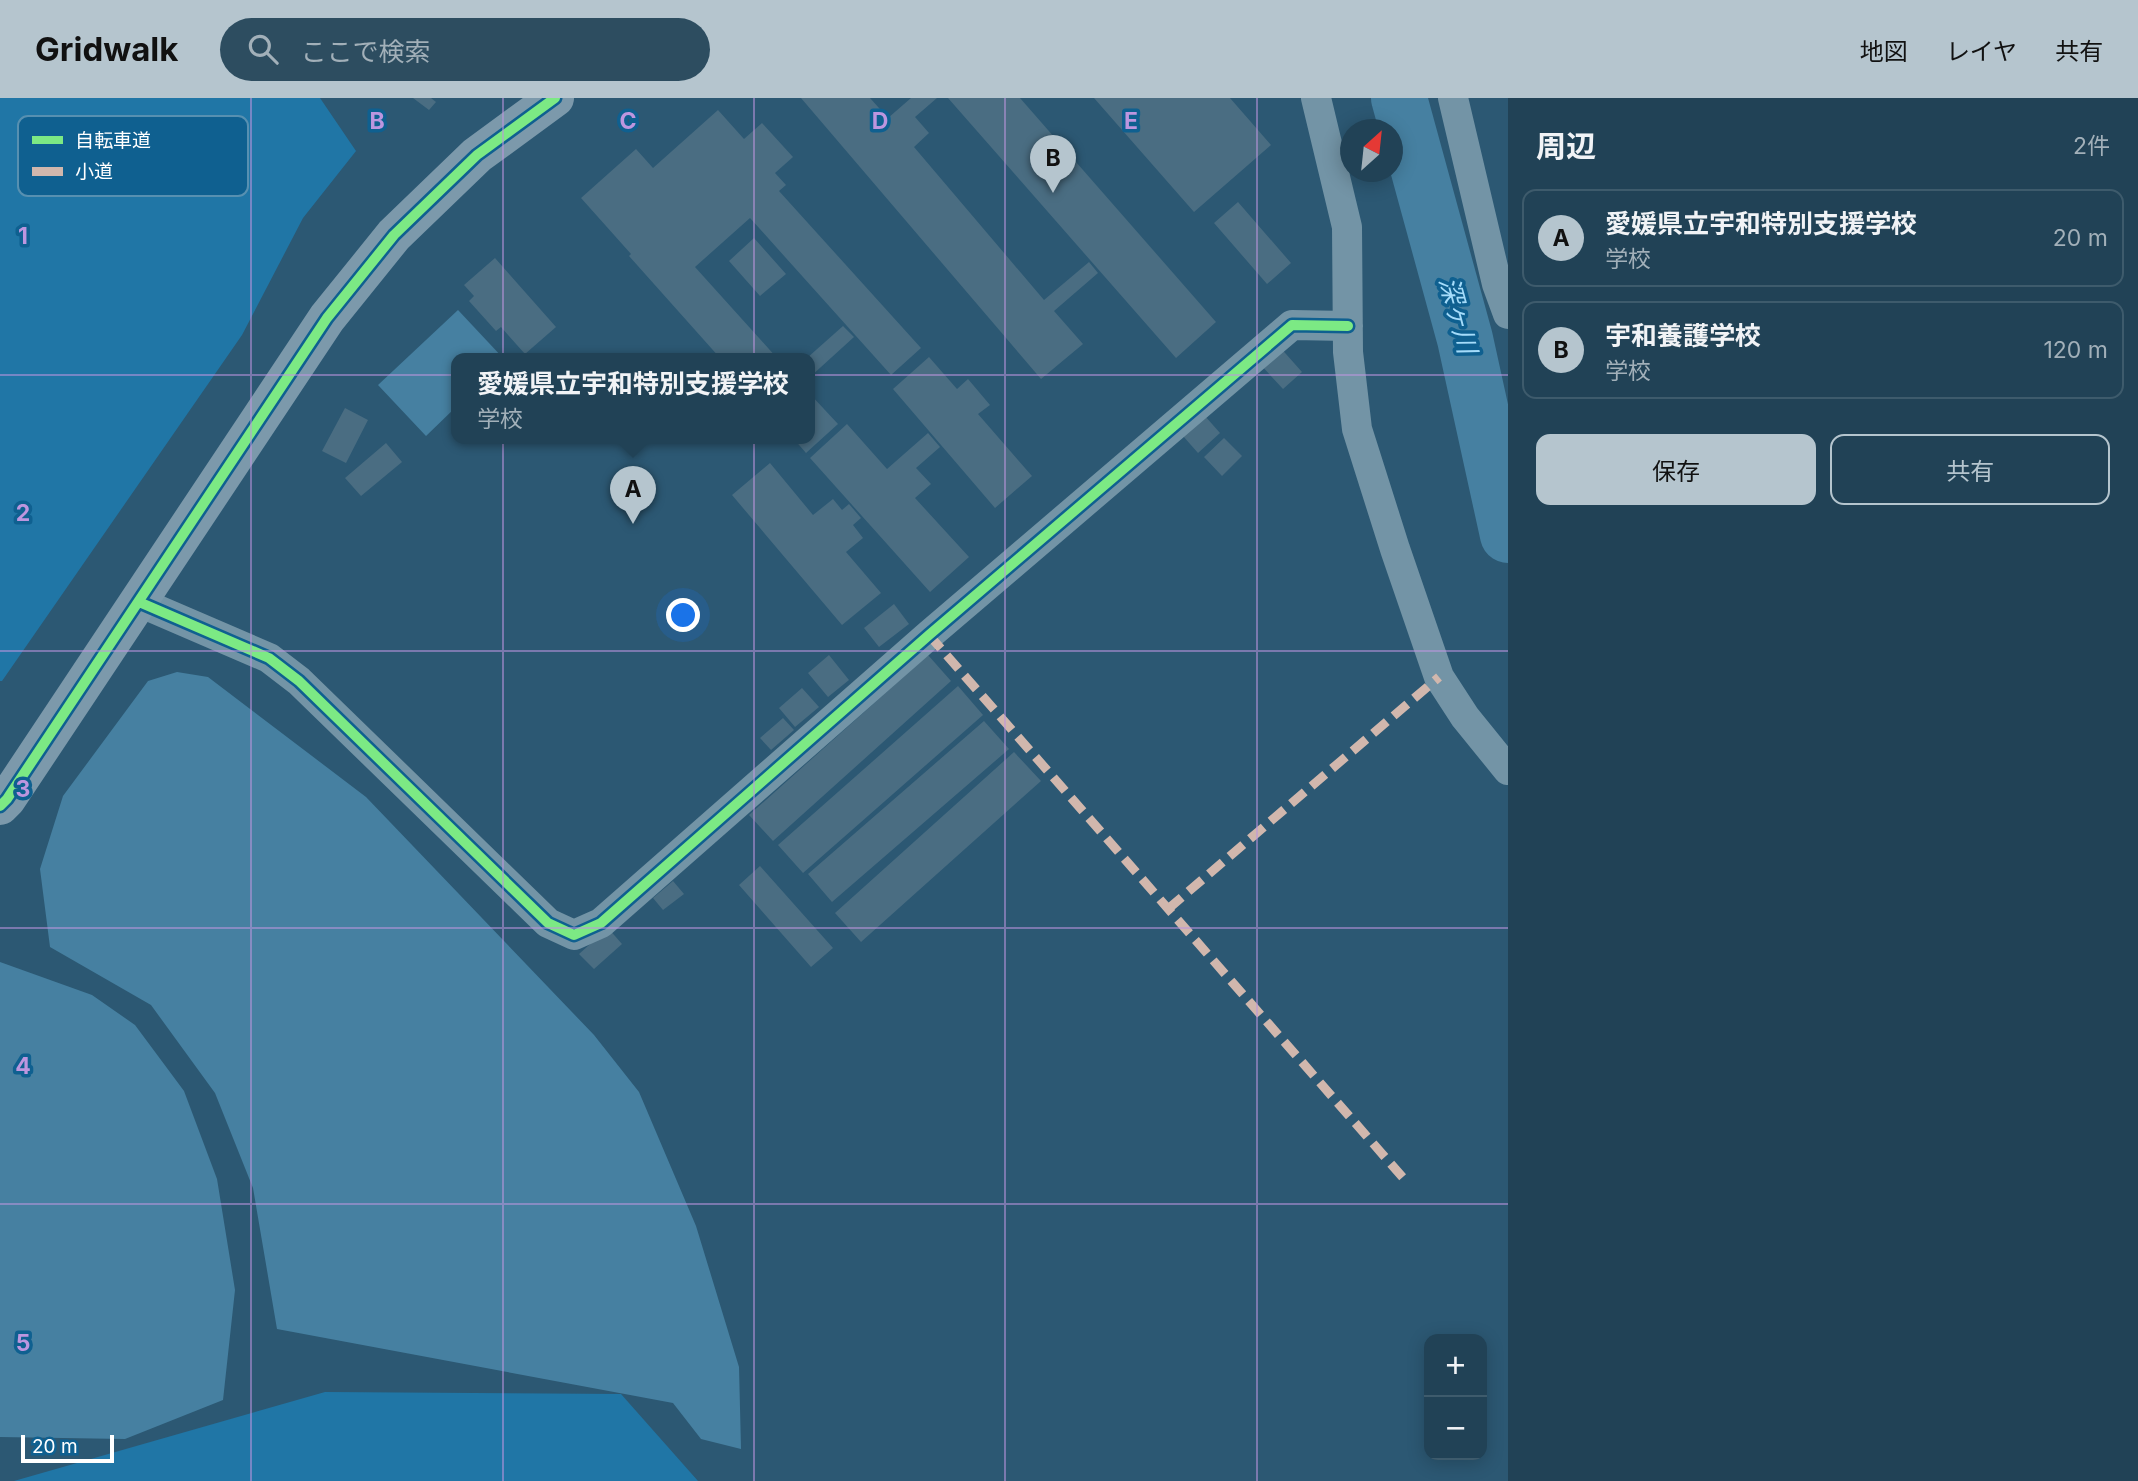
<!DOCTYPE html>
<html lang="ja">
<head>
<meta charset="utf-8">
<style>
  :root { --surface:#214256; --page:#2d4d60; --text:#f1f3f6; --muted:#a2b0b9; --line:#3e5b6c; --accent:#b5c5ce }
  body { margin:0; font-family:Inter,"Noto Sans JP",sans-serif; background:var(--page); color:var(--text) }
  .controls { position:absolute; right:21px; bottom:21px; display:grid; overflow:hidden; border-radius:14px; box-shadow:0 4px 18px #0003 }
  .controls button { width:63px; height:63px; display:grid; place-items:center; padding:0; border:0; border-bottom:2px solid var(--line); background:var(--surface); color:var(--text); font:35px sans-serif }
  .compass { position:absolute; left:1340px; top:21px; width:63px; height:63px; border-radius:50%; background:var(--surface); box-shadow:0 4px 18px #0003; rotate:27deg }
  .scale { position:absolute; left:21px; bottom:18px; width:93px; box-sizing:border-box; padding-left:7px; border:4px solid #fff; border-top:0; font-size:19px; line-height:24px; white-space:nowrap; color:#fff; -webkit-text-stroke:5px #0f6090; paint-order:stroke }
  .you { position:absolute; left:684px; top:518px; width:24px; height:24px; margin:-18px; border:5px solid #fff; border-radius:50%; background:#1a73e8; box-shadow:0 0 0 10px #1a73e833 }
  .badge { display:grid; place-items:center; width:46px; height:46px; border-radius:50%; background:var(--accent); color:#111; font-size:23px; font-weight:700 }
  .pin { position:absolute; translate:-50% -58px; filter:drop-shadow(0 2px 4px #0008) }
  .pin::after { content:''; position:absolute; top:37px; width:24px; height:21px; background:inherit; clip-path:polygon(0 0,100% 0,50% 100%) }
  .popup { position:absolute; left:451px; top:255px; width:364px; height:91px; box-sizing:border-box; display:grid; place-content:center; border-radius:14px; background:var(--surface); filter:drop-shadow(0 2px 5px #0005); font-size:23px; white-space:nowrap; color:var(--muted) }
  .popup b { font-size:26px; color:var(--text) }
  .popup::after { content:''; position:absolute; left:50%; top:100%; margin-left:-14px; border:14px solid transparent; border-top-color:var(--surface) }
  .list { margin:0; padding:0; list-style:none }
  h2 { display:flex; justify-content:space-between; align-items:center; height:91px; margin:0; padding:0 28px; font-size:30px }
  h2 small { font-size:23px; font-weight:400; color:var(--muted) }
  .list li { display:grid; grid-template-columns:46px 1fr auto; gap:21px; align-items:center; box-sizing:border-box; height:98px; margin:0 14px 14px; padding:0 14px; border:2px solid var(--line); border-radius:14px }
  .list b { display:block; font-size:26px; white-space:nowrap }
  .list p { margin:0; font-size:23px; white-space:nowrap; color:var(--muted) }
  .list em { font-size:23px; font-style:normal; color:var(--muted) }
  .actions { display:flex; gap:14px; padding:21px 28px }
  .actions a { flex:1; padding:16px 0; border:2px solid var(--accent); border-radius:14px; text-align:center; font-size:24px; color:var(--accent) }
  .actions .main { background:var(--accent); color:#111 }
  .icon { flex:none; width:38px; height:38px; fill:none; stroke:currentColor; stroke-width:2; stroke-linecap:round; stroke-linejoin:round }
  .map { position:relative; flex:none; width:1508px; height:1383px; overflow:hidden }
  header { display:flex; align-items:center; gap:42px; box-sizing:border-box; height:98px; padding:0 35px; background:var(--accent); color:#111 }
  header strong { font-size:33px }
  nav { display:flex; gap:38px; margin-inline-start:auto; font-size:24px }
  .search { width:490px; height:63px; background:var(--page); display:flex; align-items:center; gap:18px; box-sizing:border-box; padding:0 24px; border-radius:38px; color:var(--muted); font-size:26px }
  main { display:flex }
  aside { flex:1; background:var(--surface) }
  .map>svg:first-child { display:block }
</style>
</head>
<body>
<header>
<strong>Gridwalk</strong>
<div class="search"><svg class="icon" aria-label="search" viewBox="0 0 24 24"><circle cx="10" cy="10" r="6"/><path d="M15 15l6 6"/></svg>ここで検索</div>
<nav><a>地図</a><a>レイヤ</a><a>共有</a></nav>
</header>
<main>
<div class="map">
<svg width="1508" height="1383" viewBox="0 0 1508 1383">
  <rect width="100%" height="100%" fill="#2c5873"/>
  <path fill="#2076a6" d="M0,0H320L356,53L303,120L242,237L2,583H0Z
    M325,1294L621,1296L698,1383H14Z"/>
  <path fill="#4680a1" d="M458,212L503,260H456V309L426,338L378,287Z
    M177,574L208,579L366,699L594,937L639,994L696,1128L739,1269L741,1351L701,1341L673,1305L277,1231L253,1090L215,995L151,907L50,849L40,771L63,698L148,583Z
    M0,864L92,897L135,927L184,993L217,1081L235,1192L223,1302L125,1341L0,1339Z"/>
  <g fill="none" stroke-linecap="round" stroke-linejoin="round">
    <path stroke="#4680a1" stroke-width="56" d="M1399,0L1465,241L1508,437"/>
  </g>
  <path fill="#4a6d82" d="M413,0H431L436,4L429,12Z
    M801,0H870L888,20L911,0H937L915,19L929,35L914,49L1044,202L1089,164L1098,175L1054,213L1083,246L1041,281Z
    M948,0H1020L1216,224L1176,260Z
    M1094,0H1230L1271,47L1194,114Z
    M718,12L744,41L762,25L793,59L775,75L786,87L779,93L921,250L891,277L750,120L695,169L777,260H720L629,158L631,156L581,100L636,51L653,70Z
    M1238,104L1291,165L1267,186L1214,125Z
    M754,140L786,176L760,198L729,163Z
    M495,160L556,229L525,256L501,229L496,233L469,203L474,198L464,187Z
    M843,228L854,239L810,279V260H807Z
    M1278,247L1302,274L1283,291L1259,265Z
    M929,259L957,291L968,281L990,307L978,316L1032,378L995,410L893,291Z
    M810,296L838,326L806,355L793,340H810Z
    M345,310L368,322L346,365L322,353Z
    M1205,318L1220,335L1198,355L1183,338Z
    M847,326L887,371L928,335L940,349L916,370L931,386L915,400L969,459L930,494L810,360Z
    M1224,340L1242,358L1222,378L1204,359Z
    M386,345L402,364L361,398L345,380Z
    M770,365L813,417L833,401L842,412L849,406L861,420L853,427L863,440L846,454L881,495L842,527L732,397Z
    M894,506L909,526L879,549L864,530Z
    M829,557L849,582L828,599L808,575Z
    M928,557L951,583L773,743L749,717Z
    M958,588L983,617L803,775L778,747Z
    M802,590L819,609L795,629L779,610Z
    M783,620L794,632L771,652L760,640Z
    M984,623L1009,651L832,804L808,776Z
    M1014,654L1041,683L861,844L835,815Z
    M760,768L833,850L811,869L739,787Z
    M673,783L684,796L663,812L653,800Z
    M608,830L622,846L594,871L579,856Z"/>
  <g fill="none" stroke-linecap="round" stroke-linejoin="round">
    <path stroke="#7394a6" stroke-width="30" d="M1316,0L1347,129L1348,254L1357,331L1395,451L1439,579L1465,619L1508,672
      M1453,0L1497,186L1508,216
      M139,504L269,560L299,583L548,825L574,837L601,825L929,537L1292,227L1348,228"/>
    <path stroke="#7c99ab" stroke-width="38" d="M0,708L7,701L327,220L394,137L477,57L555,0"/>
    <path stroke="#d1b7ad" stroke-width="9" stroke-dasharray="18 9" stroke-linecap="butt" d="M929,537L1405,1082
      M1168,811L1439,579"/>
    <defs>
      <path id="cycleway" d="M139,504L269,560L299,583L548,825L574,837L601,825L929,537L1292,227L1348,228
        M0,708L7,701L327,220L394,137L477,57L555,0"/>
    </defs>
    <use href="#cycleway" stroke="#0f6090" stroke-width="15"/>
    <use href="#cycleway" stroke="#7ce984" stroke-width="10"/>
  </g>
  <path fill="none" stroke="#bd96df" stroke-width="2" stroke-opacity="0.55" d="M251,0V1383M503,0V1383M754,0V1383M1005,0V1383M1257,0V1383M0,277H1508M0,553H1508M0,830H1508M0,1106H1508"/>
  <g text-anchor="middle" stroke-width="7" stroke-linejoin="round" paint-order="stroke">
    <g font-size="26" font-style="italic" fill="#a5dcfa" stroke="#0f6090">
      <text transform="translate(1458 217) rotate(75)" y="9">深ヶ川</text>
    </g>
  </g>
  <rect x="18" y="18" width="230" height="80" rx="10" fill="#0f6090" stroke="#5790b1" stroke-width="2"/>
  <rect x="32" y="38" width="31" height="8" fill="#7ce984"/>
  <rect x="32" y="69" width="31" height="9" fill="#d1b7ad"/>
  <g font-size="19" fill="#fff">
    <text x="75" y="49">自転車道</text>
    <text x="75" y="80">小道</text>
  </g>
  <g font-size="23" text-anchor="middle" font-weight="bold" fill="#bd96df" stroke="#0f6090" stroke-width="7" stroke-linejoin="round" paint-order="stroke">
    <text x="377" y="31">B</text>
    <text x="628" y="31">C</text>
    <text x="880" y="31">D</text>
    <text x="1131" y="31">E</text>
    <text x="23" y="146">1</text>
    <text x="23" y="423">2</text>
    <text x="23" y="699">3</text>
    <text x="23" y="976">4</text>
    <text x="23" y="1253">5</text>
  </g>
</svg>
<div class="controls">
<button>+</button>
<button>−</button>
</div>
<svg class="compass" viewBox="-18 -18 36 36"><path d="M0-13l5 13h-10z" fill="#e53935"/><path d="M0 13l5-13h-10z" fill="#a2b0b9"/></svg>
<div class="scale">20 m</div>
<div class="you"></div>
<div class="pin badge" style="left:633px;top:426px">A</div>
<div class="popup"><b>愛媛県立宇和特別支援学校</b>学校</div>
<div class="pin badge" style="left:1053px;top:95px">B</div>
</div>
<aside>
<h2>周辺<small>2件</small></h2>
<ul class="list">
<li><span class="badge">A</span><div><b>愛媛県立宇和特別支援学校</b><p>学校</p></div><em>20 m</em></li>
<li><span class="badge">B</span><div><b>宇和養護学校</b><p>学校</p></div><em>120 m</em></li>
</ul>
<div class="actions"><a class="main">保存</a><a>共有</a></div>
</aside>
</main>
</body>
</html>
